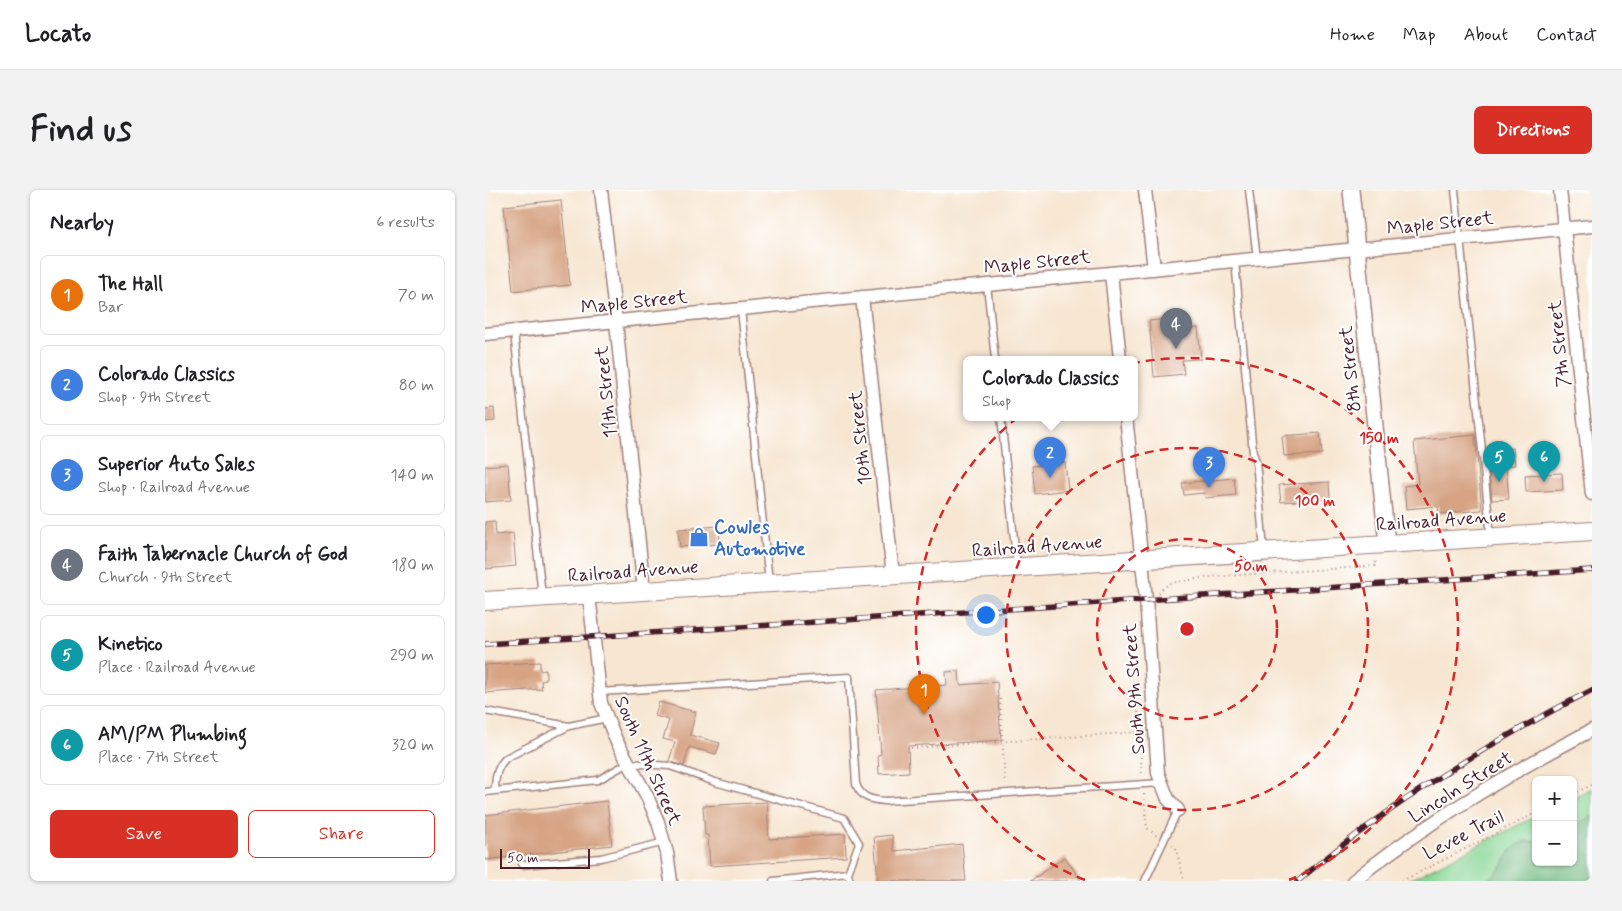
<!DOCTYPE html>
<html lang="en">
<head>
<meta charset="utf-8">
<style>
  :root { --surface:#fff; --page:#f2f2f2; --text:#202124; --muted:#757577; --line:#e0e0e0; --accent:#d93025 }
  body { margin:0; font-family:Mynerve,sans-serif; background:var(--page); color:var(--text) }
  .controls { position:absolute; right:15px; bottom:15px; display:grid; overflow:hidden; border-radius:8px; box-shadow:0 1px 4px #0004 }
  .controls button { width:45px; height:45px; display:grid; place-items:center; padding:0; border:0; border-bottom:1px solid var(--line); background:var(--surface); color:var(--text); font:25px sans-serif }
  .scale { position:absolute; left:15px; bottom:12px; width:90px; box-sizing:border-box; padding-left:5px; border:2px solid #4a1f2b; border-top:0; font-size:14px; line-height:18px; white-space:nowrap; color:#4a1f2b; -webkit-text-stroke:4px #fff; paint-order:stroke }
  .you { position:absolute; left:500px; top:424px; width:18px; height:18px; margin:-12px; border:4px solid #fff; border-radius:50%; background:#1a73e8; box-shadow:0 0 0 8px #1a73e833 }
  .badge { display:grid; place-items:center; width:32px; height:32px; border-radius:50%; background:var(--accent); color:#fff; font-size:16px; font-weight:700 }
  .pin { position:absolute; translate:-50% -41px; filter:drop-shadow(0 1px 2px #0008) }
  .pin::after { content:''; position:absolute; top:26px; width:18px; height:15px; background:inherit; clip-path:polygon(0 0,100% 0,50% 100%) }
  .popup { position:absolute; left:478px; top:166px; width:175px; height:65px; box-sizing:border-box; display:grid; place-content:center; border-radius:8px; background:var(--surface); filter:drop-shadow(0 1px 4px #0005); font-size:16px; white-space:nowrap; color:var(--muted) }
  .popup b { font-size:19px; color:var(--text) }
  .popup::after { content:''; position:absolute; left:50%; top:100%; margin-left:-10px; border:10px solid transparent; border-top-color:var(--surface) }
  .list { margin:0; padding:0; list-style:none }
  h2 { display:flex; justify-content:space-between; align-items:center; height:65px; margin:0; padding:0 20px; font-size:21px }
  h2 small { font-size:16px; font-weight:400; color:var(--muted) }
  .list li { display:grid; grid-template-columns:32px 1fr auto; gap:15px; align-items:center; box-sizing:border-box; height:80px; margin:0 10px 10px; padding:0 10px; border:1px solid var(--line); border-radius:8px }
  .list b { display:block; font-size:19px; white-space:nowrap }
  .list p { margin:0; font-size:16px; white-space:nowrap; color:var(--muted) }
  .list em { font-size:16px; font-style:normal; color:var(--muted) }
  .actions { display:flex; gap:10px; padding:15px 20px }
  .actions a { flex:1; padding:11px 0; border:1px solid var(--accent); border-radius:8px; text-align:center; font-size:18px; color:var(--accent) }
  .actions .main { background:var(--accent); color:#fff }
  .map { position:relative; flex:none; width:1107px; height:691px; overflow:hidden; border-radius:8px }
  header { display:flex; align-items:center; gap:30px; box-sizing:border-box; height:70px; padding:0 25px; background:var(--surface); border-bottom:1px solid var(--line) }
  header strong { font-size:24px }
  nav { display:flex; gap:28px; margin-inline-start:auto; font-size:18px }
  .intro { display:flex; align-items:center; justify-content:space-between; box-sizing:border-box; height:120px; padding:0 30px }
  h1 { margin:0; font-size:35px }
  .button { padding:12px 22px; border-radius:8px; background:var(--accent); color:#fff; font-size:18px; font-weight:700 }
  main { display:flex; gap:30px; padding:0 30px }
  aside { flex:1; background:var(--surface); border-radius:8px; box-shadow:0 1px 4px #0004 }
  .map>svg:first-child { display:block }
</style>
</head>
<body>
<header>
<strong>Locato</strong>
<nav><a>Home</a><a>Map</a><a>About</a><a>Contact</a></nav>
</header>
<div class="intro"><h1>Find us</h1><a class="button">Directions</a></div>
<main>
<aside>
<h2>Nearby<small>6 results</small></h2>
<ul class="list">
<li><span class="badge" style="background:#e8710a">1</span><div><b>The Hall</b><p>Bar</p></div><em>70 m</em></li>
<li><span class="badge" style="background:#3f7fe0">2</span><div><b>Colorado Classics</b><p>Shop · 9th Street</p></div><em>80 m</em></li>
<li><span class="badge" style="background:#3f7fe0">3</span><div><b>Superior Auto Sales</b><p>Shop · Railroad Avenue</p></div><em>140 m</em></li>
<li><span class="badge" style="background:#6b7280">4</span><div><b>Faith Tabernacle Church of God</b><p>Church · 9th Street</p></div><em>180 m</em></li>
<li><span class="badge" style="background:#0f9aa8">5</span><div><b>Kinetico</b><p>Place · Railroad Avenue</p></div><em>290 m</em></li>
<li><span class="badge" style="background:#0f9aa8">6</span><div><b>AM/PM Plumbing</b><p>Place · 7th Street</p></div><em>320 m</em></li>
</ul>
<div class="actions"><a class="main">Save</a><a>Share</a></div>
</aside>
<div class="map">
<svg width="1107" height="691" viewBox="0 0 1107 691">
  <rect width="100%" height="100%" fill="#fff"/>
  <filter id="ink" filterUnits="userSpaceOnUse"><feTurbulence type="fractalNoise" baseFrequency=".02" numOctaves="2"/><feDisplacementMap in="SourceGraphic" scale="10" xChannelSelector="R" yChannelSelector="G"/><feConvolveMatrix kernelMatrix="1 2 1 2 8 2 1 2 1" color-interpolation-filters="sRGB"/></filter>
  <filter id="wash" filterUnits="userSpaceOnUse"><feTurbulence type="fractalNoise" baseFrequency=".0096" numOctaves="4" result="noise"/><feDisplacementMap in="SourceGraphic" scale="20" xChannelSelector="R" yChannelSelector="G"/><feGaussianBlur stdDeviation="1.12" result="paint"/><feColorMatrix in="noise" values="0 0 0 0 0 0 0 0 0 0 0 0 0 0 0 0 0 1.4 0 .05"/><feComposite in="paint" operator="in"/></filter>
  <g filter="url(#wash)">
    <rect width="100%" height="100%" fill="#f7e6d1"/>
    <path fill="#88d695" stroke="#697a60" d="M1107,598V627L1095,632L1088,640V607Z
      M1051,626V651H1038L1020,669L1017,677L1004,689L989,691H922Z"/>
    <path fill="#6eb77e" stroke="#5c6b54" d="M1107,627V691H989C994,690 1001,690 1005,688C1027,675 1016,652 1051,651V672H1088V640L1095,632Z"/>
    <g id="blocks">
      <path fill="#d6a383" d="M76,10L85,95L28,101L19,16Z
        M693,128L694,139L713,138L716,169L697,170L699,184L669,187L664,131Z
        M9,218L10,231L0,232V219Z
        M835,243L837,264L799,266L797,246Z
        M990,245L997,320L954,324L953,316L921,319L919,296L933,294L929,251Z
        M1028,258L1030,275L1021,276L1024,309L1007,310L1002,261Z
        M580,272L583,300L550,304L547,276Z
        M23,274L26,310L0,312V276Z
        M1077,283L1078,300L1041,302L1040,285Z
        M749,288L751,305L720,308L719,303L699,305L697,293Z
        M844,292L845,309L796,312L794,295Z
        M10,331L11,345L28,343L31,376L0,379V332Z
        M234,336L235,354L195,357L193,339Z
        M55,472V481L61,480V490L56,491L57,499L0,503V475Z
        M474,481L475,495L512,492L516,550L423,556L424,582L394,584L393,565L396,564L391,500L462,495L461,482Z
        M174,512L211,522L205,545L235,553L231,564L204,557L199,576L184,571L190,552L178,549L184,530L170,526Z
        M122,611L127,655L0,670V625Z
        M282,612L284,649L360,644L361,667L225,676L223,645H220L218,616Z
        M407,645L409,661L477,654L481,691H393L389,647Z
        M580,667L596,691H545Z"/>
    </g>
  </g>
  <g filter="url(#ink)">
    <use href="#blocks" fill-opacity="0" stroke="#a0827e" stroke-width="1"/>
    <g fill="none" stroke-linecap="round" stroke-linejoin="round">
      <defs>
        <path id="service" d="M764,0L772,69
          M970,0L1006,347
          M750,71L768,263L771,271L779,360
          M502,95L510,169
          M256,119L284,392
          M29,142L57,406
          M516,227L532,377
          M114,502L364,487L371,594C376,608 386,610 400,611L676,593
          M0,521L84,536
          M10,601C10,587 12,577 21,568L84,536L122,528
          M0,602L113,590L143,573L185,576L230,592L359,628L374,653L363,683L365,691
          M37,675L116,668L180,652
          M288,691L363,683
          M660,691L693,620"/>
        <path id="minor" d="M116,0L131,132L159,401
          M660,0L669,79
          M1075,0L1107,304
          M626,83L635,169
          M377,107L408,385
          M0,144L1107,36
          M641,227L661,409L673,583L683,609L693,620
          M104,405L116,513L131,550L162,606L173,632L182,663L186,691
          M868,691C942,632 1024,583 1107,540"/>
        <path id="tertiary" d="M866,0L902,354"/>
        <path id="secondary" d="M0,411L1107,341"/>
      </defs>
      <use href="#service" stroke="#a0827e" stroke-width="9"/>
      <use href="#minor" stroke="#a0827e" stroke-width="15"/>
      <use href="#tertiary" stroke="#a0827e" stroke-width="18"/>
      <use href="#secondary" stroke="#a0827e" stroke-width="20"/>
      <path stroke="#a0827e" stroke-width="2" stroke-dasharray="1 4" stroke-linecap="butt" d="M674,403L678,398L686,393L724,387L891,376L890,370
        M655,505H652L657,586
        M515,509L520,593
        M426,558L654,542
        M659,604L662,638L672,646
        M1088,604L1107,595
        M687,655L691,658L699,691
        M917,691L1051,623"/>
      <use href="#service" stroke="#fff" stroke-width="6"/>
      <use href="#minor" stroke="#fff" stroke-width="12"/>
      <use href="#tertiary" stroke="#fff" stroke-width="15"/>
      <use href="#secondary" stroke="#fff" stroke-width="18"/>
      <defs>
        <path id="rail" d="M0,454L1107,380
          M813,691C903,615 1003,553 1107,500"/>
      </defs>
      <use href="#rail" stroke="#4a1f2b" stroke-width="5.5"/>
      <use href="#rail" stroke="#fff" stroke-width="4" stroke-dasharray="11" stroke-linecap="butt"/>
    </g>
  </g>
  <g fill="none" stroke="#d62828" stroke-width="2.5" stroke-dasharray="9 6">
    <circle cx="702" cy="439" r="90"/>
    <circle cx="702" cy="439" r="181"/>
    <path d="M600 690A271 271 0 1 1 804 690"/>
  </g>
  <defs>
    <symbol id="shop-bare" viewBox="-9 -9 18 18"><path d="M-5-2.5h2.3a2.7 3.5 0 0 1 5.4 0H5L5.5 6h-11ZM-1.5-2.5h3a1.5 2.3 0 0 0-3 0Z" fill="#3f7fe0" stroke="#fff" stroke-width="2.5" paint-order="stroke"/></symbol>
  </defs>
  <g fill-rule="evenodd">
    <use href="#shop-bare" x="200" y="333" width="28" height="28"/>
  </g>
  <g text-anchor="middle" stroke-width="4" stroke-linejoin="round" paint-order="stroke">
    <g font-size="19" fill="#4a1f2b" stroke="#fff">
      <text transform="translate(955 32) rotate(-6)" y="7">Maple Street</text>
      <text transform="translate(552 71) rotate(-6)" y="7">Maple Street</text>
      <text transform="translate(149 111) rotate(-6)" y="7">Maple Street</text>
      <text transform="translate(1073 154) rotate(-96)" y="7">7th Street</text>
      <text transform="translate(864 179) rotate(-96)" y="7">8th Street</text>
      <text transform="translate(120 202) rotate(-96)" y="7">11th Street</text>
      <text transform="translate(374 248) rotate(-96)" y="7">10th Street</text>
      <text transform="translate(956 329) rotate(-4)" y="7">Railroad Avenue</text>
      <text transform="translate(552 355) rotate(-4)" y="7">Railroad Avenue</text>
      <text transform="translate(148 380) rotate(-4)" y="7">Railroad Avenue</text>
      <text transform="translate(648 499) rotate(-94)" y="7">South 9th Street</text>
      <text transform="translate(164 570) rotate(66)" y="7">South 11th Street</text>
      <text transform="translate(975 596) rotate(-32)" y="7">Lincoln Street</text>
      <text transform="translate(978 644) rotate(-27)" y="7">Levee Trail</text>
    </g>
    <g font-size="19" font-weight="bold" fill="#366cbe" stroke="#fff" text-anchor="start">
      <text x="229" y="343">Cowles<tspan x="229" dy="22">Automotive</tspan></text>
    </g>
  </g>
  <circle cx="702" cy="439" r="8" fill="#d62828" stroke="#fff" stroke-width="2.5"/>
  <g font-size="15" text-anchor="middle" font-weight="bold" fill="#d62828" stroke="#fff" stroke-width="4" stroke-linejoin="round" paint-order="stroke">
    <text x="894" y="253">150 m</text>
    <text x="830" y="316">100 m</text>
    <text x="766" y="381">50 m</text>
  </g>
</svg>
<div class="controls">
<button>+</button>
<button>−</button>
</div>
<div class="scale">50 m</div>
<div class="you"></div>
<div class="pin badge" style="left:439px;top:525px;background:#e8710a">1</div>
<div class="pin badge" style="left:565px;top:288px;background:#3f7fe0">2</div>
<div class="popup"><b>Colorado Classics</b>Shop</div>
<div class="pin badge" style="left:724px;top:298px;background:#3f7fe0">3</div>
<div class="pin badge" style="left:691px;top:159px;background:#6b7280">4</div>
<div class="pin badge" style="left:1014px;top:292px;background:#0f9aa8">5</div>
<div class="pin badge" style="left:1059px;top:292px;background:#0f9aa8">6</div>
</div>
</main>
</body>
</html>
